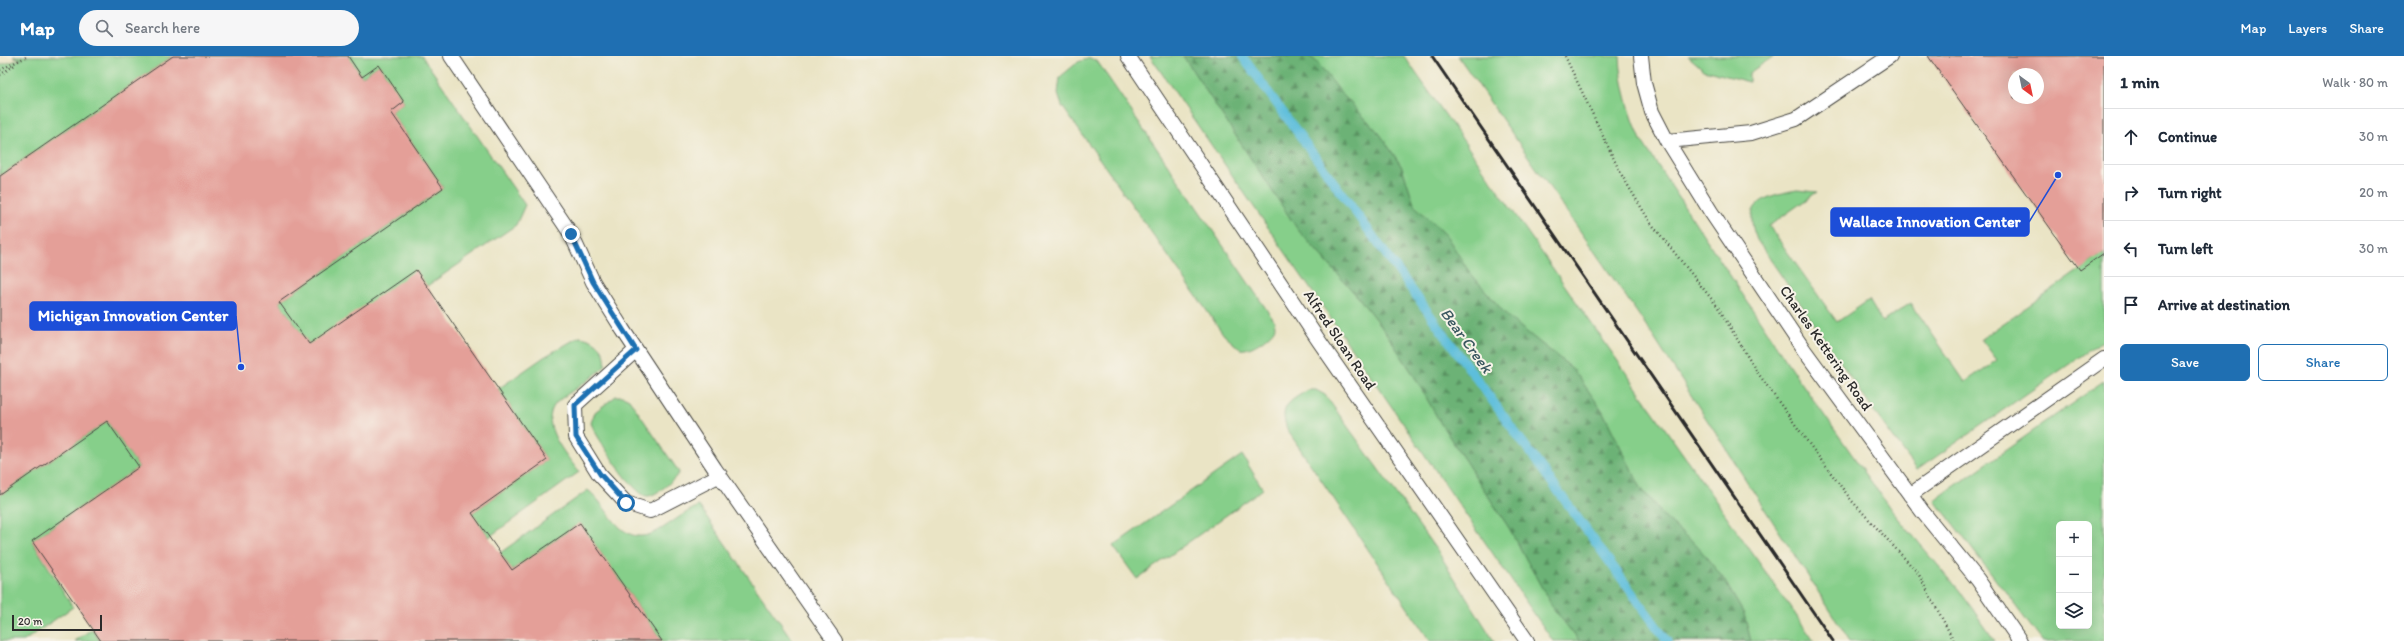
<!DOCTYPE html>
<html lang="en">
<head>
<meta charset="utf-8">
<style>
  :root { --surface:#fff; --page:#f6f6f7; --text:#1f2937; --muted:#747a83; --line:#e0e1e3; --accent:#1f6fb2 }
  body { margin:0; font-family:Itim,sans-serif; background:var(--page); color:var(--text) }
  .controls { position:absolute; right:12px; bottom:12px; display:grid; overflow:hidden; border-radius:6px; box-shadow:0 4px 16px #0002 }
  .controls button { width:36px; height:36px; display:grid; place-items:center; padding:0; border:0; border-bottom:1px solid var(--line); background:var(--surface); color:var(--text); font:20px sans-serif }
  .compass { position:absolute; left:2008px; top:12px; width:36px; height:36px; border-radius:50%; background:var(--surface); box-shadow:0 4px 16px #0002; rotate:147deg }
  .scale { position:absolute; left:12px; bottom:10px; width:90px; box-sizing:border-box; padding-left:4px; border:2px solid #2b2b2b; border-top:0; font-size:11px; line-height:14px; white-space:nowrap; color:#2b2b2b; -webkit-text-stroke:3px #f7f3e8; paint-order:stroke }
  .stop { position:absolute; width:12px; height:12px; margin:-9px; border:3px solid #1f6fb2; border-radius:50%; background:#fff }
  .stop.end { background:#1f6fb2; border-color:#fff; box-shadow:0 1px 4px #0008 }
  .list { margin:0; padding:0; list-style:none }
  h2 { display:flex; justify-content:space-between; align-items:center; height:52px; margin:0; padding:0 16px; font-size:17px }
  h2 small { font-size:13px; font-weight:400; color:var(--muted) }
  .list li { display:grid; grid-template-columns:26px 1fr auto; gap:12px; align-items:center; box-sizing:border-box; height:56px; padding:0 16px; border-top:1px solid var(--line) }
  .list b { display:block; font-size:15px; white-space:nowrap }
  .list em { font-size:13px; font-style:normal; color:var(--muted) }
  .actions { display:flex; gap:8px; padding:12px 16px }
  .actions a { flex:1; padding:9px 0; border:1px solid var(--accent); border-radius:6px; text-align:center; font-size:14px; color:var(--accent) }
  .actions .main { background:var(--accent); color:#fff }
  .icon { flex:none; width:22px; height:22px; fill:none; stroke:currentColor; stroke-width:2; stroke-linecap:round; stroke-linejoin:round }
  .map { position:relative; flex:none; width:2104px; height:585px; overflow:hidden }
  header { display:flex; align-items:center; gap:24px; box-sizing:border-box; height:56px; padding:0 20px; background:var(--accent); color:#fff }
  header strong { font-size:19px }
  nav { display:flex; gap:22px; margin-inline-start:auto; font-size:14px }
  .search { width:280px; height:36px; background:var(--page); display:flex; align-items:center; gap:10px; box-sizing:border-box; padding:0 14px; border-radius:22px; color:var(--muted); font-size:15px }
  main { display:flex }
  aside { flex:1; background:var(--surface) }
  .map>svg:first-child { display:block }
</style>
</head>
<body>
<header>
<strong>Map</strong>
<div class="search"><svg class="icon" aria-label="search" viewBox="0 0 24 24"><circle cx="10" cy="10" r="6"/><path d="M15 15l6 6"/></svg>Search here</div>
<nav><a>Map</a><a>Layers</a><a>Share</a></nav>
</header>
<main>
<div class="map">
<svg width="2104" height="585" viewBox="0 0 2104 585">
  <defs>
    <pattern id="forest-firs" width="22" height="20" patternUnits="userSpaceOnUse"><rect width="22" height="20" fill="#6cb276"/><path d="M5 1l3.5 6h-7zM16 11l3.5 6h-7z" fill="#599161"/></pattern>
  </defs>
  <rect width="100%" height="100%" fill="#f7f3e8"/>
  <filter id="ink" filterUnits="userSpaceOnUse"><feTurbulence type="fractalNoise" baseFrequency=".025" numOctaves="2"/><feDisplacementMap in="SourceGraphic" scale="8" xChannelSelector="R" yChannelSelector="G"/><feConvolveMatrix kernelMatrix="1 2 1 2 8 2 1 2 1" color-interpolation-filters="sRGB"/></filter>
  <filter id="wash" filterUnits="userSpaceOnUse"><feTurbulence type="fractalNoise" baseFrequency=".012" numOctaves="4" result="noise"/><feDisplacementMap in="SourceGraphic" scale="16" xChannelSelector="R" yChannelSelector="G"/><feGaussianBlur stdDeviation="0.9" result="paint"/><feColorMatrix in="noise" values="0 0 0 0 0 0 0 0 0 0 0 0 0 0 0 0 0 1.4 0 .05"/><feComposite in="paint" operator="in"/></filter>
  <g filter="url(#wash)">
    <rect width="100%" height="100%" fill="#eae4c5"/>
    <path fill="#86cf8a" stroke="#587d5a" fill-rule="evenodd" d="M15,0H173L0,120V9L22,3L13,1Z
      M348,0H422L525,149L516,169L427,230L309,288L279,246L443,132L391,56L404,46L379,9L362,21Z
      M1150,0H1404L1814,585H1553Z
      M1458,0H1620C1621,29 1630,58 1641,84L1793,315L1892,455L1959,534L1995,585H1850L1645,268Z
      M1688,0H1774L1749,17V26L1704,14Z
      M1090,2L1097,5L1273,263C1275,267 1276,272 1273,275C1267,283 1250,295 1240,293L1224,279L1062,50L1058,38L1060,21L1078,6Z
      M1797,134L1817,136L1769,170L1837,266L1869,244L1882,266L1911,247L1965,326L1997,304L1981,283L2104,197V284L1917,414L1873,354L1757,184C1755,178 1752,172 1752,165C1749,142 1780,137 1797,134Z
      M579,281C595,282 608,294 605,310C592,323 576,332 562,342C533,362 565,397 579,416L489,481L472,457L547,404L498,333L544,301Z
      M2104,325V585H2042L1935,444ZM2059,468H2089V570H2059Z
      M1308,334H1316L1325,339L1440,499L1494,585H1430L1288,375C1278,351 1288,346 1308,334Z
      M616,340H623L629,343L679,416C676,423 654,442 646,440C633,437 596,381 591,367L595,356Z
      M107,365L139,411L32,485L73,551L24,585H0V439Z
      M1242,399L1263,433L1137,523L1113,490Z
      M588,434C599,443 605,454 614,465C644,501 667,463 699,450L793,585H662L580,467L512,514L500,497Z
      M92,573L100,585H75Z"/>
    <path fill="url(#forest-firs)" stroke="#4c6e50" d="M1183,0H1309L1317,6L1343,39L1380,78L1402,111L1415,150L1446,179L1468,214L1508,261L1573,313L1602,354L1641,432L1666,463L1698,491L1723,522L1744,558L1751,585H1579L1553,552L1509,472L1441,368L1413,318L1386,277L1358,241L1298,174Z"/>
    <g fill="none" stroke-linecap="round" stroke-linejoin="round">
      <path stroke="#5dbedb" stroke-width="9" d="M1242,0L1667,585"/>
    </g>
    <g id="blocks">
      <path fill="#e49f98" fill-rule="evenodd" d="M173,0H348L362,21L379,9L404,46L391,56L443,132L279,246L309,288L416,214L547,404L472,457L512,514L580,467L662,585H101L32,485L139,411L107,365L0,439V120Z
        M1928,0H2104V197L2080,214ZM2014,18H2038V42H2014Z"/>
    </g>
  </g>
  <g filter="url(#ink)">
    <use href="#blocks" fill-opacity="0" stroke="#484742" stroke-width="1"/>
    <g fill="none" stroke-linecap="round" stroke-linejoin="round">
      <defs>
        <path id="lane" d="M451,0L571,178L593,226L623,274L715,413L835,585
          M1128,0L1319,285L1527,585
          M1641,0L1644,27L1652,56L1667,85L1711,156L1804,294L1922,455L1978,524L2020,585
          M1667,85L1751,77L1796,63L1890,0
          M636,294L575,349L576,381L599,418L626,447L650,455L720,419
          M1910,439L2104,303"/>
      </defs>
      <use href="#lane" stroke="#484742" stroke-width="16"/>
      <path stroke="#484742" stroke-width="2.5" stroke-dasharray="1 3" stroke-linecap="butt" d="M1565,0L1621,118L1650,166L1718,251L1755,313L1815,396L1852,445L1918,517L1954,585
        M0,14L28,0
        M0,19L16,8"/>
      <use href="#lane" stroke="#fff" stroke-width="14"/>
      <path stroke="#2b2b2b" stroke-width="3" d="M1432,0L1833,585"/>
    </g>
  </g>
  <g fill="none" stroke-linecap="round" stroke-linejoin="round" filter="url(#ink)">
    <path stroke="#1f6fb2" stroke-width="5" d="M571,178L593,226L636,294L575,349L576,381L600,418L626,447"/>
  </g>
  <g text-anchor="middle" stroke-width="4" stroke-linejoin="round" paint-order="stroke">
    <g font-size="15" fill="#2b2b2b" stroke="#f7f3e8">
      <text transform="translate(1340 284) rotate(56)" y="5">Alfred Sloan Road</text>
      <text transform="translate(1826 292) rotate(55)" y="5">Charles Kettering Road</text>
    </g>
    <g font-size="16" font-style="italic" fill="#3a5760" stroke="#f7f3e8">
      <text transform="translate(1467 284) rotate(54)" y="6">Bear Creek</text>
    </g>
  </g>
  <path fill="none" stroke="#1d4ed8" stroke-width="1.5" d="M2058 119L2029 166M241 311L236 260"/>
  <g fill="#1d4ed8" stroke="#f7f3e8" stroke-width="1.5">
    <circle cx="2058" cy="119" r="4"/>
    <circle cx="241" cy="311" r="4"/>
  </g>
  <g fill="#1d4ed8" stroke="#1d4ed8" stroke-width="1.5">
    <rect x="1831" y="152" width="198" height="28" rx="4"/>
    <rect x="30" y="246" width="206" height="28" rx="4"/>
  </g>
  <g font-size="16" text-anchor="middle" font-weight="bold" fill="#fff">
    <text x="1930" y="171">Wallace Innovation Center</text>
    <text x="133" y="265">Michigan Innovation Center</text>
  </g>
</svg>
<div class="controls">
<button>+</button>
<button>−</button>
<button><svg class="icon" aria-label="layers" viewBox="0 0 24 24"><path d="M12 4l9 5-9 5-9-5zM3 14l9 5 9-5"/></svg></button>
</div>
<svg class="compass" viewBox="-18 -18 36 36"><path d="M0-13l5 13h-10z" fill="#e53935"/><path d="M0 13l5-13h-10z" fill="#747a83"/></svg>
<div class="scale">20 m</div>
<div class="stop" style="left:626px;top:447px"></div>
<div class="stop end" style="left:571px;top:178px"></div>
</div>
<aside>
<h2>1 min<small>Walk · 80 m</small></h2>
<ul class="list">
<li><svg class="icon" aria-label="ahead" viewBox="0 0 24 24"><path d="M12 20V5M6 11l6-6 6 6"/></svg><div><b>Continue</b></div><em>30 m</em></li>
<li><svg class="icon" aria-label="right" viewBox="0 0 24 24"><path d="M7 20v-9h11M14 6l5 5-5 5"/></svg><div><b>Turn right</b></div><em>20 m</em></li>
<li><svg class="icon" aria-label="left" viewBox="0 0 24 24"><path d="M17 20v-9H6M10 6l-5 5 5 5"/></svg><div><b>Turn left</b></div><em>30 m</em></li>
<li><svg class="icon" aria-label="arrive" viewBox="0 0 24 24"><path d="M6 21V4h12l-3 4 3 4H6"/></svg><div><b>Arrive at destination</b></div></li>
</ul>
<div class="actions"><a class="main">Save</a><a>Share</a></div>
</aside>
</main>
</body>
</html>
